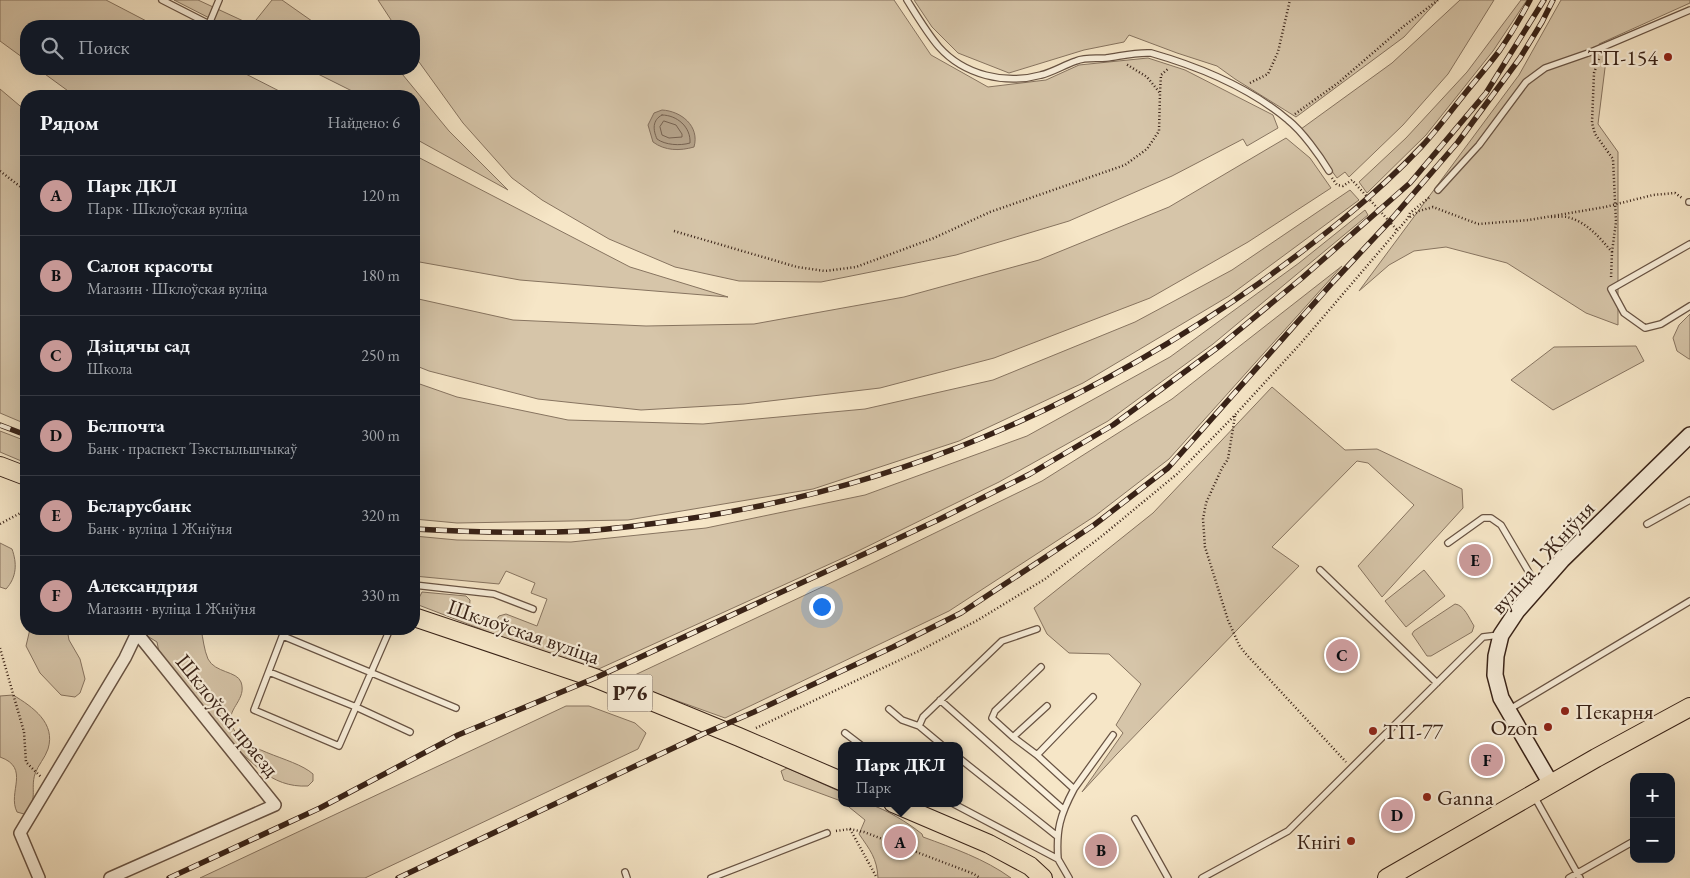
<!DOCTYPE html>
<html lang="ru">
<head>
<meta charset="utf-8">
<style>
  :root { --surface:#171b24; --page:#242831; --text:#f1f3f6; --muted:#9ea1a6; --line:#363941; --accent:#c59692 }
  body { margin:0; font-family:"EB Garamond",serif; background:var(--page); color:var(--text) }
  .controls { position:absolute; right:15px; bottom:15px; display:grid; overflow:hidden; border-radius:10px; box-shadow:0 5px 20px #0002 }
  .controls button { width:45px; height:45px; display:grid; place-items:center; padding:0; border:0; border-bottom:1px solid var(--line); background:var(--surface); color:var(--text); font:25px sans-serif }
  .you { position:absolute; left:821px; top:606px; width:18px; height:18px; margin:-12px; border:4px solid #fff; border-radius:50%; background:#1a73e8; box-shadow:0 0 0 8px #1a73e833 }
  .badge { display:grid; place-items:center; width:32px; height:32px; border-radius:50%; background:var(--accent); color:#111; font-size:16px; font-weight:700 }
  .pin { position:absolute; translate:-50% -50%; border:2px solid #fff; box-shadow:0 1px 5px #0006 }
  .popup { position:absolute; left:838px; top:742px; width:125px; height:65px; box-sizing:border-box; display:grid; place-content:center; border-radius:10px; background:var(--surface); filter:drop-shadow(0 1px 4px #0005); font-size:16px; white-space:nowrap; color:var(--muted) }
  .popup b { font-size:19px; color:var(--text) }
  .popup::after { content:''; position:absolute; left:50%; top:100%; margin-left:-10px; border:10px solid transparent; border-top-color:var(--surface) }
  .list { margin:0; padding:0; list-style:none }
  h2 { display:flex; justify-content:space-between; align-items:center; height:65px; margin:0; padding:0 20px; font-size:21px }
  h2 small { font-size:16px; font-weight:400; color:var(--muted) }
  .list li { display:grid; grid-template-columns:32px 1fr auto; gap:15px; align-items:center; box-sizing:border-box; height:80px; padding:0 20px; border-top:1px solid var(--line) }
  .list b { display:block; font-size:19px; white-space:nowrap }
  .list p { margin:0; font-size:16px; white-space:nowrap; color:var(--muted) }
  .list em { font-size:16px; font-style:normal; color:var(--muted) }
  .icon { flex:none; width:28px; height:28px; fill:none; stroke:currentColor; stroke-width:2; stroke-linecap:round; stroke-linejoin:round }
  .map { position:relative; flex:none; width:1690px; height:878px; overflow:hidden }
  .search { position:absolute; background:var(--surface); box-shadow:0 5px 20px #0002; left:20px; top:20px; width:400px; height:55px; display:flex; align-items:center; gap:12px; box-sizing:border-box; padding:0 18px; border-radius:20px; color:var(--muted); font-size:19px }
  .panel { position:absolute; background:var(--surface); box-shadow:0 5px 20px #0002; left:20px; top:90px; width:400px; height:545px; border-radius:20px }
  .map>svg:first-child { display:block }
</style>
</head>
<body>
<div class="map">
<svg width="1690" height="878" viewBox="0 0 1690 878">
  <rect width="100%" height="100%" fill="#f6e6c7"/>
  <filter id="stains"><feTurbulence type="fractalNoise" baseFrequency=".004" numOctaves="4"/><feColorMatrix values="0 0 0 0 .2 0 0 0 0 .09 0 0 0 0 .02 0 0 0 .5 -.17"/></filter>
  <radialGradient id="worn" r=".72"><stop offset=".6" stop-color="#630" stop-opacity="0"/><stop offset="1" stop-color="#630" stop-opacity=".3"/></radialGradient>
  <path fill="#d6c5a9" stroke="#877460" d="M0,0H106L156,26H26V60L0,41Z
    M174,0H198L252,25L272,0H282L319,26H225Z
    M378,0H894L931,55L988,87L1046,80L1079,65L1148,58L1185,70L1273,115L1278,128L1247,146L1243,139L1172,176L1069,221L956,255L821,282L739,281L675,267L609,239L542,200L512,178L463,123L414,55V26H395Z
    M914,0H1438L1404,37L1296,117L1235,79L1217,66L1177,53L1129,35L1124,42L1084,50L1009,73L958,53L932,27Z
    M1460,0H1494L1448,74L1403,125L1349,177L1345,172L1337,178L1301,129L1392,63Z
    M1521,0H1527L1493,51L1426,135L1367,193L1359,182L1406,138L1467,72Z
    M1561,0H1690V3L1599,44L1606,60L1598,124L1618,152V325L1586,313L1507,263L1446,247L1414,251L1389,265L1359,291L1519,75Z
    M38,69H236L289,96H75Z
    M308,69H398L449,131L508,190L414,138V96H362Z
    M0,89L26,111V424L0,413Z
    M1286,138L1310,158L1331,188L1248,242L1150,298L994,358L880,388L744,404L641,410L538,399L429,371L414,365V298L513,320L646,326L754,324L904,297L1039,260L1169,207Z
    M414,155L630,267L728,297L520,280L414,261Z
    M1350,190L1359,200L1229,296L1083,383L959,441L813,489L628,520L457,523L414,519V382L457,397L568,420L703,424L865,409L993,380L1135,322L1232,270Z
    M1365,210L1368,215L1213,344L1108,421L999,482L854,553L592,672L416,604L422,592L466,596L470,600L469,615L493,625L499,616L506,614L537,626L547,599L531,593L535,583L506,571L499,584L414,576V536L457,540L571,542L706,528L865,495L1027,436L1170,357L1299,263Z
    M1342,266L1169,459L1095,516L949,611L725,718L622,681L869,565L1042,481L1172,399Z
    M1690,314V359H1689L1677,351L1673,338L1679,325Z
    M1636,346L1644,361L1553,410L1511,380L1554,347Z
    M1272,387L1345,450L1377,449L1462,489L1463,508L1382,597L1358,566L1414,505L1368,463L1357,461L1272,547L1299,566L1116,755L1082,792L1123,733L1116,725L1141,684L1109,654L1069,653L1047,634L1034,608L1153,513Z
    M0,431L26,441V463L0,452Z
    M0,543L12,549C17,563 17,577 6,589L0,587Z
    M1424,570L1445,596L1406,627L1385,601Z
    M1455,604C1464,605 1469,618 1474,626L1472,632L1431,656H1427L1412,634L1414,631Z
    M30,629H67L69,640L80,659L85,679L80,693L75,697L61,695L40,673L26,646Z
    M136,629H201C203,638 204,650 208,659C215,673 237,671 241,682C247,699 228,708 231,722C237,752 293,756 313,774V781L308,786C289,787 275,781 260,770L193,708L160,657L157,642Z
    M13,695C33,707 56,723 48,749C45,758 38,765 35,774C30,789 39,801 24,814L17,812C7,792 31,768 0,757V696Z
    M566,706H589L635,723L646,733L638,749L365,878H200Z
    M787,768L841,792V801L784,780L781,771Z
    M844,803C852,803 862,802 869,804C887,810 907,822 922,834L923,837C953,848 985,859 1011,878H878C877,858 870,850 859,834L865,820Z"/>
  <path fill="#b5a38b" stroke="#836f5d" d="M662,110C681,111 700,126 694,147C680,151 665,151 653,142L648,125L654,113Z"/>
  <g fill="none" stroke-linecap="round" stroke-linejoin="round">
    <path stroke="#766251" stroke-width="1" d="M662,115C677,115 691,127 690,143C680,146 665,145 657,139C653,130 652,120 662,115Z
      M664,121L676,125L682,134V137L669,138L662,135L660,127Z"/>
    <defs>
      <path id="lane" d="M162,0L209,24L219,0
        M907,0C917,16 927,33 939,47C964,75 1005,85 1041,75C1053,72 1064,65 1076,61C1086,57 1096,59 1106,58C1121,56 1136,52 1151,53C1200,67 1249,87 1288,120C1302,131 1320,156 1329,171
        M1438,190L1479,145L1526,82L1545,68L1591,52L1690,10
        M1689,202H1690
        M1690,244L1611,289L1624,313L1645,328L1661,324L1690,306
        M1647,524L1690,500
        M1448,543L1483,518H1491L1501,525L1537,586
        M1320,570L1437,683
        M414,585L494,594L533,609
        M285,629L254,710L339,746L390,629
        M283,636L456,708
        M1041,667L995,711L992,718L1013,737L1037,755L1074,789C1060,815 1056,830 1058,859
        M269,672L356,707L410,732
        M940,700L1063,809
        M889,709L902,720L919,726
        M1510,709L1690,601
        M845,733L862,746
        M1013,737L1047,706
        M943,746L919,726L923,717L1002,641L1037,629
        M1037,755L1093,697
        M959,758L1057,836
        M1074,789L1113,735
        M1534,796L1580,878
        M952,803L1058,859L1069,878
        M1135,819L1168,878
        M625,872L627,878
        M711,878L827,833
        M1202,878L1288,831L1483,637L1499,635
        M1569,878L1634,841"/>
      <path id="street" d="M39,878L20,833L125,658L137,633L275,805L110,878"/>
      <path id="secondary" d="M1551,784L1501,698L1495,675L1496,656L1501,635L1517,611L1562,560L1690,435"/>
      <path id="primary" d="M0,466L26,476
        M414,617L595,678L739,737L841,781
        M893,803L989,844L1030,866L1043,878
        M1387,878L1596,758L1690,707"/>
    </defs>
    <use href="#lane" stroke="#685343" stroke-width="8"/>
    <use href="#street" stroke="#685343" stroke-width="14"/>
    <use href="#secondary" stroke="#382217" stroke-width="18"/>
    <use href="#primary" stroke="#382217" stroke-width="20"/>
    <path stroke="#382217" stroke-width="2.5" stroke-dasharray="1 2.5" stroke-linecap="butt" d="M1599,59L1594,73L1592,123L1595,134L1613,159L1616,222L1612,252
      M1250,83L1268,74L1278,52L1290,0
      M1160,92L1161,75L1169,68
      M1295,114L1338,83L1404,26L1438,0
      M0,171L26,191
      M1332,178L1337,185L1343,186L1352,180L1398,231
      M1410,217L1419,211L1433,207L1478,224L1529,220L1605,207L1653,195L1675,193L1682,198
      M1551,217C1556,217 1563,216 1567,217C1587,222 1599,237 1612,252L1611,278
      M674,231L797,267L825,271L856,267L934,238L990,212L1125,165L1147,149L1159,131L1160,93L1147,77L1126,64
      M1235,416L1228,459L1222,468L1206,503L1203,519L1205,547L1228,620L1239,645L1245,653L1346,762
      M0,524L26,510
      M0,648L24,732L26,762L41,777
      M756,728L921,650L978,620L1045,579L1102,536L1177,474L1235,415L1301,343L1408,218L1410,213L1431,196
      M850,829L877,878
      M836,831L850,829L864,832L974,874L980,878"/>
    <use href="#lane" stroke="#f9efdb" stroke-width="5.5"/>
    <use href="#street" stroke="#f9efdb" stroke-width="11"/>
    <use href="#secondary" stroke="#f9efdb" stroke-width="15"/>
    <use href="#primary" stroke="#f6e6c7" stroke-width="18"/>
    <defs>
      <path id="rail" d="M0,425L26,435
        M414,529C470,532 527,534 583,531C615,529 648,524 680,520C895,489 1081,409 1258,284C1316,242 1373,198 1422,146C1437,130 1450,112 1463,96C1475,81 1488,66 1500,50C1511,34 1521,17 1530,0
        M169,878L320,808L458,735L595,678L938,520L1030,474L1113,425L1221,345L1302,278L1410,183L1486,93L1544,0
        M398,878L703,734L754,712L893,647L961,613L1094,525L1168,468L1333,282L1389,222L1458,142L1520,58L1542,22L1553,0"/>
    </defs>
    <use href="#rail" stroke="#382217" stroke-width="5.5"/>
    <use href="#rail" stroke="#f9efdb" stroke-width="4" stroke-dasharray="11" stroke-linecap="butt"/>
  </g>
  <g fill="#8f2418" stroke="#f9efdb" stroke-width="2">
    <circle cx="1668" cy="57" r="5"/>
    <circle cx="1565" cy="711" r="5"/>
    <circle cx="1548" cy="727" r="5"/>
    <circle cx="1373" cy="731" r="5"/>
    <circle cx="1427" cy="797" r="5"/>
    <circle cx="1351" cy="841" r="5"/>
  </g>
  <g text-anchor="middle" stroke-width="4.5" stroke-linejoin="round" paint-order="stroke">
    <rect fill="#f9efdb" stroke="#726052" stroke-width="1" x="607.5" y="674.5" width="45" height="37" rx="4"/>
    <g font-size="21" font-weight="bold" fill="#382217">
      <text x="630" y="700">Р76</text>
    </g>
    <g font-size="22" fill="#382217" stroke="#f9efdb" text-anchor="end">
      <text x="1658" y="65">ТП-154</text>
      <text x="1575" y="719" text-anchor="start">Пекарня</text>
      <text x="1538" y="735">Ozon</text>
      <text x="1383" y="739" text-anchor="start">ТП-77</text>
      <text x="1437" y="805" text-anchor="start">Ganna</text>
      <text x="1341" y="849">Кнігі</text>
    </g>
    <g font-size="22" fill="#382217" stroke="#f9efdb">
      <text transform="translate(1542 557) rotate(-48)" y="8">вуліца 1 Жніўня</text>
      <text transform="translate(524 631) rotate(19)" y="8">Шклоўская вуліца</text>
      <text transform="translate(228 715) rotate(51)" y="8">Шклоўскі праезд</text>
    </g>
  </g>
  <rect width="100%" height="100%" filter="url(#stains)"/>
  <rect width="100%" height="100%" fill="url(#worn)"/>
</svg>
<div class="controls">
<button>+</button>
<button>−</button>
</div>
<div class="you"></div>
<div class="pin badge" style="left:900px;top:842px">A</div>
<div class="popup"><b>Парк ДКЛ</b>Парк</div>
<div class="pin badge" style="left:1101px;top:850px">B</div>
<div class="pin badge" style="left:1342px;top:655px">C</div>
<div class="pin badge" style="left:1397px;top:815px">D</div>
<div class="pin badge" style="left:1475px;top:560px">E</div>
<div class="pin badge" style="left:1487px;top:760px">F</div>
<div class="search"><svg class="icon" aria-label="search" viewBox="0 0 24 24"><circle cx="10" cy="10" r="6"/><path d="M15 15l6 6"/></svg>Поиск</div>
<section class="panel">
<h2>Рядом<small>Найдено: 6</small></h2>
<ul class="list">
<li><span class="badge">A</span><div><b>Парк ДКЛ</b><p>Парк · Шклоўская вуліца</p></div><em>120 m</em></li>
<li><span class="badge">B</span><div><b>Салон красоты</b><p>Магазин · Шклоўская вуліца</p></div><em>180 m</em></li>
<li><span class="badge">C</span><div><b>Дзіцячы сад</b><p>Школа</p></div><em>250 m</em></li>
<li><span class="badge">D</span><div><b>Белпочта</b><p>Банк · праспект Тэкстыльшчыкаў</p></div><em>300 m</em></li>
<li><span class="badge">E</span><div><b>Беларусбанк</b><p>Банк · вуліца 1 Жніўня</p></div><em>320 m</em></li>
<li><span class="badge">F</span><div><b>Александрия</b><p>Магазин · вуліца 1 Жніўня</p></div><em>330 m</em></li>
</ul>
</section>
</div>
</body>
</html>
